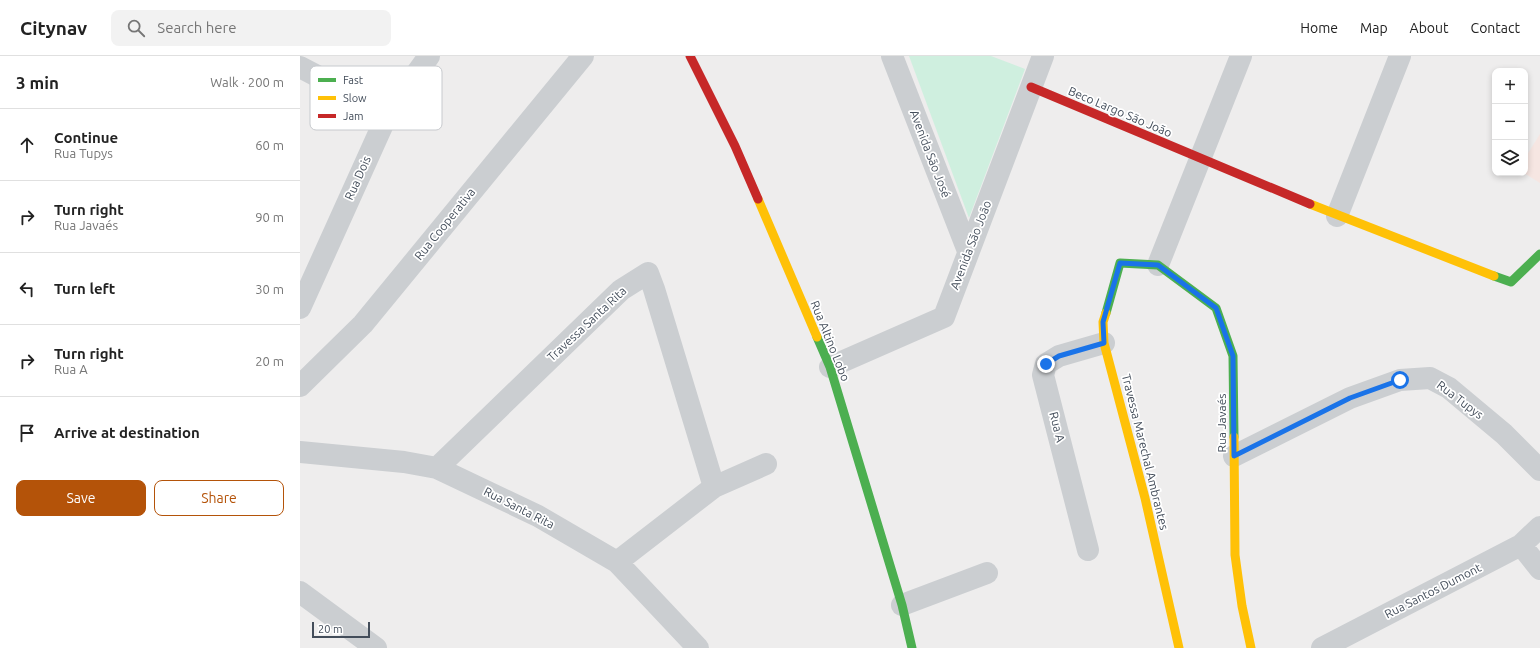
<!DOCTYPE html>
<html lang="en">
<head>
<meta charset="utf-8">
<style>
  :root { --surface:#fff; --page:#f2f2f2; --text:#222; --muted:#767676; --line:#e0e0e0; --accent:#b45309 }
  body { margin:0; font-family:Ubuntu,sans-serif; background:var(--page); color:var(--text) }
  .controls { position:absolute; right:12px; top:12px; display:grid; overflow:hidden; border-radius:8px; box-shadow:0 2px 6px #0003 }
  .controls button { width:36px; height:36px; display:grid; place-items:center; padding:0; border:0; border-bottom:1px solid var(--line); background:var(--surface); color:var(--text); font:20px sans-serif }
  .scale { position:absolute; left:12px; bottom:10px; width:58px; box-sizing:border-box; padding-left:4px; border:2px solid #434d5a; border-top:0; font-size:11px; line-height:14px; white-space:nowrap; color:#434d5a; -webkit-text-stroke:3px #fff; paint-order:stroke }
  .stop { position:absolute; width:12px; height:12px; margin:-9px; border:3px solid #1a73e8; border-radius:50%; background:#fff }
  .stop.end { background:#1a73e8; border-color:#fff; box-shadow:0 1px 4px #0008 }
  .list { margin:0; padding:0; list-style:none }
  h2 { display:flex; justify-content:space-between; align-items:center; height:52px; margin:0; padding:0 16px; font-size:17px }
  h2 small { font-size:13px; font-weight:400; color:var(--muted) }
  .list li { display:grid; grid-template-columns:26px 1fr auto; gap:12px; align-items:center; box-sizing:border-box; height:72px; padding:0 16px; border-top:1px solid var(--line) }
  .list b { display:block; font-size:15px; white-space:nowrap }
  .list p { margin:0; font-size:13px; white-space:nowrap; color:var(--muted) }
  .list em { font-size:13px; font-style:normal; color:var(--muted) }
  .actions { display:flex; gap:8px; padding:12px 16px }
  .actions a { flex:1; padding:9px 0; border:1px solid var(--accent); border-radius:8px; text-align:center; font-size:14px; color:var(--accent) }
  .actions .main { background:var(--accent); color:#fff }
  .icon { flex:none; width:22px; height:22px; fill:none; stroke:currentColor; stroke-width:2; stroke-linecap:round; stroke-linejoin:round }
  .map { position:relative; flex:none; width:1240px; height:592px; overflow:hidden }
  header { display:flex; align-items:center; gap:24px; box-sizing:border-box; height:56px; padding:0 20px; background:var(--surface); border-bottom:1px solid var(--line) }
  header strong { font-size:19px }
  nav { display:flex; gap:22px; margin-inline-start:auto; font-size:14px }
  .search { width:280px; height:36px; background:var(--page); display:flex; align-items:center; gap:10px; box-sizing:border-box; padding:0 14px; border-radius:8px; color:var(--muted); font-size:15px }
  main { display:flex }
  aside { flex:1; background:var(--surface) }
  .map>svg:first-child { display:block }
</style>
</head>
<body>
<header>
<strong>Citynav</strong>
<div class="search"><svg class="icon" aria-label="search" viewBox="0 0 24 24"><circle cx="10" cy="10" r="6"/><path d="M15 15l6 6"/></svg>Search here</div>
<nav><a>Home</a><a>Map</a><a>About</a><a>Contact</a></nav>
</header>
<main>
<aside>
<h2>3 min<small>Walk · 200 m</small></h2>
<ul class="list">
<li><svg class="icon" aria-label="ahead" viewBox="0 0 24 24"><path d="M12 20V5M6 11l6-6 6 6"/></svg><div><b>Continue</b><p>Rua Tupys</p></div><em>60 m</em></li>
<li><svg class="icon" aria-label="right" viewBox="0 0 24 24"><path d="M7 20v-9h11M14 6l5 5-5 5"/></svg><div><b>Turn right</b><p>Rua Javaés</p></div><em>90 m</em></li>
<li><svg class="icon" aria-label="left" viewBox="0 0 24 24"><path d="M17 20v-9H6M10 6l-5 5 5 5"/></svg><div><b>Turn left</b></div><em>30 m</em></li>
<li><svg class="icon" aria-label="right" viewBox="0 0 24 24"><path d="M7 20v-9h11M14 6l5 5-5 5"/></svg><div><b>Turn right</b><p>Rua A</p></div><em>20 m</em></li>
<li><svg class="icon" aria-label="arrive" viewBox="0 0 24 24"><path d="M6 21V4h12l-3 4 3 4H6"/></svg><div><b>Arrive at destination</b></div></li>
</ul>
<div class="actions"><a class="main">Save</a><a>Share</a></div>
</aside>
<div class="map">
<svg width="1240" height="592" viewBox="0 0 1240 592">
  <rect width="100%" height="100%" fill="#eeeded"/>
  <path fill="#f6e6e2" d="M1240,78V127L1224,117L1225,102Z"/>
  <path fill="#cfefdf" d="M609,0H691L725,13L669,162Z"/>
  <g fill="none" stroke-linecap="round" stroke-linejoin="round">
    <path stroke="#cbced1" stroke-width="22" d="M592,0L668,195
      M0,11L88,57
      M1037,160L1100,0
      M858,209L941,0
      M0,252L88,57L129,0
      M530,311L644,261L743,0
      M0,330L63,268L283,0
      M0,396L104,406L137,412L238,460L317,506L398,592
      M934,400L1050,342L1100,324L1130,322L1149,332L1204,378L1240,414
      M137,412L321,234L348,217L354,233L414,431
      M1221,489L1240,513
      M788,494L743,319L746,308L759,300L804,287
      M317,506L414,431L466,408
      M0,536L76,592
      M602,549L687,517
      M1022,592L1221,489L1240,471"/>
    <path stroke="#4caf50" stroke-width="9" d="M1194,220L1211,226L1240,198
      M806,257L820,207L858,209L916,252L933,300L934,381
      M517,281L530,311L602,549L612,592"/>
    <path stroke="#ffc107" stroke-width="9" d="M458,143L517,281
      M1010,148L1194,220
      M806,257L803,266L804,287L845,442L879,592
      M934,381L935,499L942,550L951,592"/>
    <path stroke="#c62828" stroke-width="9" d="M390,0L435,90L458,143
      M731,31L1010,148"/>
  </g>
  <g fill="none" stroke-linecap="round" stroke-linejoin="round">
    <path stroke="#1a73e8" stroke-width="5" d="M746,308L759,300L804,287L803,266L820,207L858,209L916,252L933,300L934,400L1050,342L1100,324"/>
  </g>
  <g text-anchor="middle" stroke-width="3.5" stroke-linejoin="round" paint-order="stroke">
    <g font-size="12" fill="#434d5a" stroke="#fff">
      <text transform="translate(820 56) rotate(23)" y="4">Beco Largo São João</text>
      <text transform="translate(630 98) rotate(69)" y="4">Avenida São José</text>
      <text transform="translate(58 122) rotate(-66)" y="4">Rua Dois</text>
      <text transform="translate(145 168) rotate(-51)" y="4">Rua Cooperativa</text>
      <text transform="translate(671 189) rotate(-69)" y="4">Avenida São João</text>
      <text transform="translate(287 268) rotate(-43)" y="4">Travessa Santa Rita</text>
      <text transform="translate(530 285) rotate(68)" y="4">Rua Altino Lobo</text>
      <text transform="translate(1160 344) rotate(37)" y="4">Rua Tupys</text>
      <text transform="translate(922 367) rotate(-90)" y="4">Rua Javaés</text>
      <text transform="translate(757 371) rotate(76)" y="4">Rua A</text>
      <text transform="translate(845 396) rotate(76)" y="4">Travessa Marechal Ambrantes</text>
      <text transform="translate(219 452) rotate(27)" y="4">Rua Santa Rita</text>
      <text transform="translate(1133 535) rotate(-27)" y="4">Rua Santos Dumont</text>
    </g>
  </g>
  <rect x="10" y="10" width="132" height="64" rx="6" fill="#fff" stroke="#c7cace" stroke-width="1"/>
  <rect x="18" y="22" width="18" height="4" fill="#4caf50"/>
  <rect x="18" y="40" width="18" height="4" fill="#ffc107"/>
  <rect x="18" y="58" width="18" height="4" fill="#c62828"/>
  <g font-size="11" fill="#434d5a">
    <text x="43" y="28">Fast</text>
    <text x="43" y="46">Slow</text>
    <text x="43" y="64">Jam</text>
  </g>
</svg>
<div class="controls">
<button>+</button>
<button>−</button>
<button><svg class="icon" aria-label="layers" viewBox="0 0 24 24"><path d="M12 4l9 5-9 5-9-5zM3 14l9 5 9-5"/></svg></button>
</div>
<div class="scale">20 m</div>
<div class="stop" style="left:1100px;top:324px"></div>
<div class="stop end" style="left:746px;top:308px"></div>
</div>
</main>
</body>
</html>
